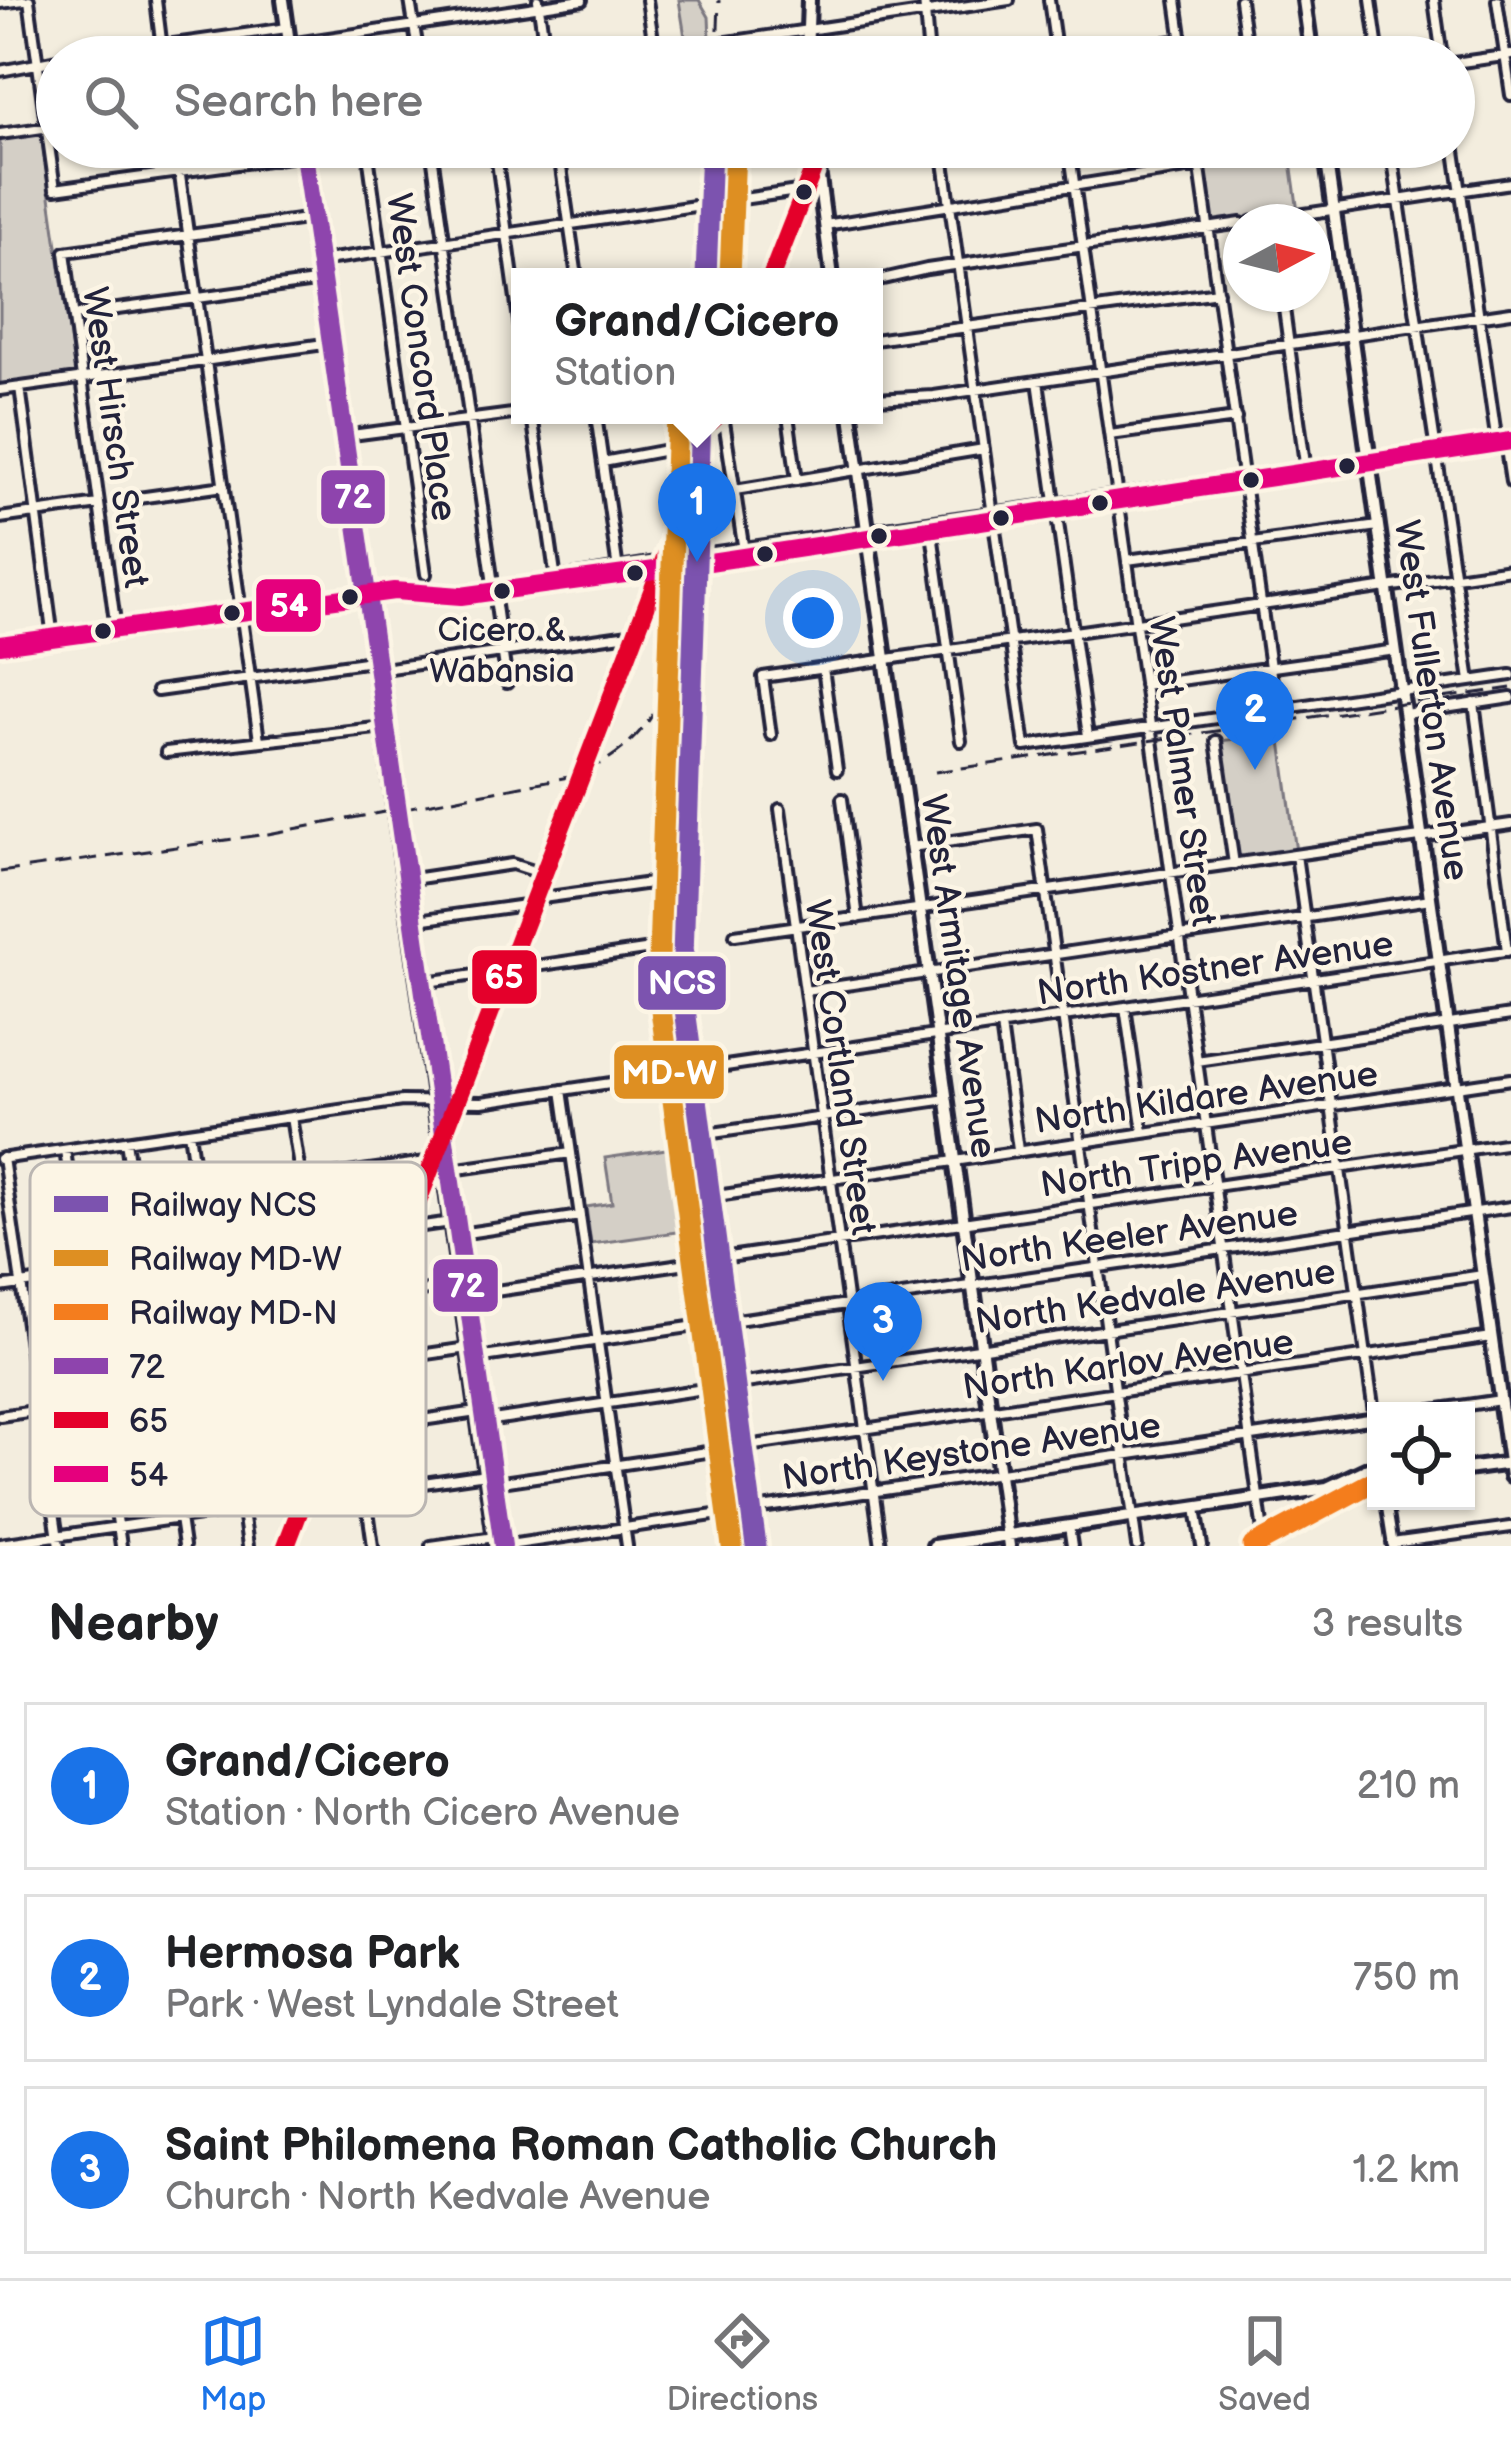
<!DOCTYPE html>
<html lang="en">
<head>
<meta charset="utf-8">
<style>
  :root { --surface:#fff; --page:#f2f2f2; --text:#202124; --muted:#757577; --line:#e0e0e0; --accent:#1a73e8 }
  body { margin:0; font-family:"Balsamiq Sans",sans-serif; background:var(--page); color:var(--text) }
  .controls { position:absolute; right:36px; bottom:36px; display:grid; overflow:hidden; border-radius:0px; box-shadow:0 3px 9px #0004 }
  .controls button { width:108px; height:108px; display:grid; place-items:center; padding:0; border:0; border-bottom:3px solid var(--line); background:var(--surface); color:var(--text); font:60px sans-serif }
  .compass { position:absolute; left:1223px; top:204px; width:108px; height:108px; border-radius:50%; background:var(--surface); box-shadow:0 3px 9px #0004; rotate:83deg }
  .you { position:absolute; left:813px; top:618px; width:42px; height:42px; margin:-30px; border:9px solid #fff; border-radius:50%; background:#1a73e8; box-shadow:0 0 0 18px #1a73e833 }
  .badge { display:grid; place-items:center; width:78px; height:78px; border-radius:50%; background:var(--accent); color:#fff; font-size:39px; font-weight:700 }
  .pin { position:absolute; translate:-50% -99px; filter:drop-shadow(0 3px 6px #0008) }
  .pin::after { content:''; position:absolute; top:63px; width:42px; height:36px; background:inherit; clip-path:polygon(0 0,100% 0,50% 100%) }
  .popup { position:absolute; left:511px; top:268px; width:372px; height:156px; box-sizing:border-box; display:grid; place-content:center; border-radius:0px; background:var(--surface); filter:drop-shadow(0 3px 9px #0005); font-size:39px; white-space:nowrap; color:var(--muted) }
  .popup b { font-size:45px; color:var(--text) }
  .popup::after { content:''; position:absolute; left:50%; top:100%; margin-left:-24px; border:24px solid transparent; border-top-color:var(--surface) }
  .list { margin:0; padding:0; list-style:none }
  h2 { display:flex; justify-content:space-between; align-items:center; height:156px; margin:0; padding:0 48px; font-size:51px }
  h2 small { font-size:39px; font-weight:400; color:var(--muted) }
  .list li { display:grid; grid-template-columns:78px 1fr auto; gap:36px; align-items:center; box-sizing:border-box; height:168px; margin:0 24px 24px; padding:0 24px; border:3px solid var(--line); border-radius:0px }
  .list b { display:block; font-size:45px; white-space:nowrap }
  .list p { margin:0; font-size:39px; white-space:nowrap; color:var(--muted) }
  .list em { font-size:39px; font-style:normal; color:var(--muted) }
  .icon { flex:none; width:66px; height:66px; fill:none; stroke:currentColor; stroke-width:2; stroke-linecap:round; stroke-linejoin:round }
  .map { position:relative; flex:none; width:1511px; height:1546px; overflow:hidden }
  .search { position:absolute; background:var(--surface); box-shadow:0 3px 9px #0004; left:36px; right:36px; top:36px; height:132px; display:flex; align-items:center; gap:30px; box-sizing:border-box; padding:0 42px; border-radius:66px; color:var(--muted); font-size:45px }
  .sheet { height:732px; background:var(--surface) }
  nav { display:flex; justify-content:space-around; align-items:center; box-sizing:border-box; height:168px; border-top:3px solid var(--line); background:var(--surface); font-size:33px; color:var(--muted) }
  nav a { display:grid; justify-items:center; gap:6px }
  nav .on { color:var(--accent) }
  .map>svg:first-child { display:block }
</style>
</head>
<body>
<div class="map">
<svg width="1511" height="1546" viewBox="0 0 1511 1546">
  <rect width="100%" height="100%" fill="#f3edde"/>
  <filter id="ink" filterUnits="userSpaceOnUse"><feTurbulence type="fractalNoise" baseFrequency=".00833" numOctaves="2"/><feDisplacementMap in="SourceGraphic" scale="24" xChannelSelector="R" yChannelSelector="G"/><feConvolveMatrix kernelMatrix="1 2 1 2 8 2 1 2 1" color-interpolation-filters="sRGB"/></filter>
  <g filter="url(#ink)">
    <path fill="#d4cfc6" stroke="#7b7880" stroke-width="3" d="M679,0H699L709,17L710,39L686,43Z
      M41,133L75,373L0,384V139Z
      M1201,147H1289L1298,212L1211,225Z
      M1280,733L1296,852L1237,860L1220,741Z
      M673,1148L677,1176L690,1175L698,1229L591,1244L586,1207L612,1203L605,1158Z
      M273,1412L278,1444L292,1443L281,1471L245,1476L237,1417Z"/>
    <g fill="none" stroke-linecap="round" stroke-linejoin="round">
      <path stroke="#c9c4bd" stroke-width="10" stroke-dasharray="10 5" stroke-linecap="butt" d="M686,566L703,563"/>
      <defs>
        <path id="minor" d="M29,0L55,189L304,155
          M156,0L163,57
          M410,0L419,57
          M538,0L546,57
          M647,0L655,53
          M924,0L929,57
          M1049,0L1057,57
          M1176,0L1184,57
          M1240,0L1248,57
          M1371,0L1379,57
          M1434,0L1442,57
          M1497,0L1511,95
          M0,3L24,0
          M289,44L582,0
          M746,50L747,57
          M81,57L287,28
          M627,57L1009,0
          M1062,57L1181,40
          M1454,63L1511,55
          M0,71L57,60
          M0,134L57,126
          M1454,144L1497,443
          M176,147L259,740
          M367,147L426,574
          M431,147L507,683
          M495,147L520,328
          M558,147L577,277
          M942,147L1025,746L1511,675
          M1069,147L1265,1546
          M1197,147L1276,710
          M1391,147L1470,681
          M817,161L911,147
          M722,200L726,147
          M1251,222L1511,183
          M825,225L1199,166
          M319,261L804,190
          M874,281L927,269L1241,223
          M1282,294L1306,471
          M74,315L322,281
          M874,340L1218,292
          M1038,381L1088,736
          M20,387L53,638
          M0,390L331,343
          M874,399L934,396L1511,312
          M532,415L556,580
          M596,415L618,570
          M723,415L744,551
          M788,415L797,480
          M1110,435L1236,418
          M344,436L520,413
          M1505,442L1511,482
          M603,462L683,447
          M735,490L984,449
          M131,499L224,486
          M0,518L99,504
          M931,526L961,741
          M1127,560L1378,526
          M116,629L65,252L313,218
          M823,668L837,770
          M376,670L636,633
          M1144,685L1396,650
          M157,691L372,661
          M1474,703L1507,951
          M1405,714L1511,698
          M771,735L763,677L1511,569
          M1216,741L1234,864
          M166,752L384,727
          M842,799L858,918
          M780,809L881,1546
          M911,847L1037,829L1137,1546
          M1296,855L1376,1427
          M406,880L512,864L543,874
          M535,899L672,880
          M411,921L532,904
          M735,935L1511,824
          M420,983L665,947
          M805,991L1431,899
          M1125,1007L1143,1132
          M1001,1026L1018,1150
          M1197,1061L1511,1015
          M562,1090L627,1546
          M291,1117L321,1304L467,1285
          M189,1132L248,1546
          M713,1133L947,1099
          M126,1141L184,1546
          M65,1150L121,1546
          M3,1158L59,1546
          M0,1159L402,1101L482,1102L1511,950
          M444,1171L571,1153
          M198,1194L433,1161
          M696,1199L1511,1079
          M453,1235L580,1216
          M0,1287L458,1221
          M461,1296L1511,1143
          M470,1359L1511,1207
          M1426,1411L1501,1400
          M0,1416L475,1347
          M479,1422L1483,1275
          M399,1423L408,1485
          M283,1440L484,1411
          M488,1484L1492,1337
          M1386,1501L1393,1546
          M367,1503L373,1546
          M1196,1508L1202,1546
          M1069,1526L1072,1546
          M1392,1543L1511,1527
          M0,1544L493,1473
          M431,1546L502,1536
          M502,1546L1376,1418"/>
        <path id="major" d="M283,0L291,57
          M1304,0L1312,57
          M807,57L809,0
          M303,147L496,1546
          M815,147L832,277
          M1325,147L1511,1476
          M771,277L815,165
          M851,415L1009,1546
          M703,556L1511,441
          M0,645L394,591L461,596L686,559
          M1466,1469L1511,1463
          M286,1546L677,526L683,447L716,415
          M934,1546L1327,1488L1376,1465"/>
      </defs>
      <use href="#minor" stroke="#22223b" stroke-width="16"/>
      <use href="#major" stroke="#22223b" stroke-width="20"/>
      <use href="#minor" stroke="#fcf5e5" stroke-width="8"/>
      <use href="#major" stroke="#fcf5e5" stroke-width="10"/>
      <path stroke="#22223b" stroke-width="3" stroke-dasharray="18 9" stroke-linecap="butt" d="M717,57L719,0
        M708,277L713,147
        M703,415L684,986L759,1546
        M935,772L1511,688
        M0,872L268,834L574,776C638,752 669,703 684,638"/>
      <defs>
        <path id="bus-1" d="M303,147L503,1546"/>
        <path id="bus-2" d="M771,277L816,162L815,147
          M286,1546L677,526L683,447L718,415"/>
        <path id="bus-3" d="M0,645L394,591L461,596L670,568L1511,441"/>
      </defs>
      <use href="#bus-1" stroke="#fcf5e5" stroke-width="27"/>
      <use href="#bus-2" stroke="#fcf5e5" stroke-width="27"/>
      <use href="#bus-3" stroke="#fcf5e5" stroke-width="27"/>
      <use href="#bus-1" stroke="#8e44ad" stroke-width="18"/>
      <use href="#bus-2" stroke="#e4002b" stroke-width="18"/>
      <use href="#bus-3" stroke="#e5007d" stroke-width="18"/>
      <defs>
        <path id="rail-1" d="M706,277L711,147
          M701,415L682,986L756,1546"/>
        <path id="rail-2" d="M730,277L735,148
          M677,415L658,987L732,1546"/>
        <path id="rail-3" d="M1253,1546L1376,1480"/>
      </defs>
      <use href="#rail-1" stroke="#fcf5e5" stroke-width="30"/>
      <use href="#rail-2" stroke="#fcf5e5" stroke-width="30"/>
      <use href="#rail-3" stroke="#fcf5e5" stroke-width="30"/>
      <use href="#rail-1" stroke="#7c53af" stroke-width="21"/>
      <use href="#rail-2" stroke="#de8f22" stroke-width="21"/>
      <use href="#rail-3" stroke="#f47d1e" stroke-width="21"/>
    </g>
  </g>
  <g fill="#22223b" stroke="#fcf5e5" stroke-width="4.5">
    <circle cx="804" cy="192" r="10"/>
    <circle cx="1347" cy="466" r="10"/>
    <circle cx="1251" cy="480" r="10"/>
    <circle cx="1100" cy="503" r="10"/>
    <circle cx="1001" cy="518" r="10"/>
    <circle cx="879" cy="536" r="10"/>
    <circle cx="765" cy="554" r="10"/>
    <circle cx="635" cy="573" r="10"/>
    <circle cx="502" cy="591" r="10"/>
    <circle cx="350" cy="597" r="10"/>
    <circle cx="232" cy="613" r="10"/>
    <circle cx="103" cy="631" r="10"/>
  </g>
  <g text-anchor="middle" stroke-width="9" stroke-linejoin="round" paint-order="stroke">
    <g font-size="33" fill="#22223b" stroke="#fcf5e5">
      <text x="502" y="641">Cicero &amp;<tspan x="502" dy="41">Wabansia</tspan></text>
    </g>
    <g font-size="36" fill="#22223b" stroke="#fcf5e5">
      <text transform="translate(423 357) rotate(82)" y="13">West Concord Place</text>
      <text transform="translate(117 437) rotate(82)" y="13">West Hirsch Street</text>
      <text transform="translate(1433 700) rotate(82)" y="13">West Fullerton Avenue</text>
      <text transform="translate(1184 771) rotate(82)" y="13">West Palmer Street</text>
      <text transform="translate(1215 967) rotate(-8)" y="13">North Kostner Avenue</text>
      <text transform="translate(960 976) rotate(82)" y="13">West Armitage Avenue</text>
      <text transform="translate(842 1067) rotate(82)" y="13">West Cortland Street</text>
      <text transform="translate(1206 1096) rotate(-8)" y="13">North Kildare Avenue</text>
      <text transform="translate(1196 1162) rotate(-8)" y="13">North Tripp Avenue</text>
      <text transform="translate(1129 1235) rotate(-8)" y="13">North Keeler Avenue</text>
      <text transform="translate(1155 1295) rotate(-8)" y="13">North Kedvale Avenue</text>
      <text transform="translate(1128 1363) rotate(-8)" y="13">North Karlov Avenue</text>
      <text transform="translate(971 1450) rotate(-8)" y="13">North Keystone Avenue</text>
    </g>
  </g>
  <rect x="30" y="1162" width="396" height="354" rx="18" fill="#fcf5e5" stroke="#bbb6b2" stroke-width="3"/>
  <rect x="54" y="1196" width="54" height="16" fill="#7c53af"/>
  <rect x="54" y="1250" width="54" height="16" fill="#de8f22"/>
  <rect x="54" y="1304" width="54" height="16" fill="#f47d1e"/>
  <rect x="54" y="1358" width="54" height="16" fill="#8e44ad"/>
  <rect x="54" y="1412" width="54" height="16" fill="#e4002b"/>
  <rect x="54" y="1466" width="54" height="16" fill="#e5007d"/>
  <g font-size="33" fill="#22223b">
    <text x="129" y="1216">Railway NCS</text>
    <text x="129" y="1270">Railway MD-W</text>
    <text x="129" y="1324">Railway MD-N</text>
    <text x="129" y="1378">72</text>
    <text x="129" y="1432">65</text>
    <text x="129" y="1486">54</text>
  </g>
  <g stroke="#fcf5e5" stroke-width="4.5">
    <rect x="319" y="468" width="68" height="58" rx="12" fill="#8e44ad"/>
    <rect x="254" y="577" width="69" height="57" rx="12" fill="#e5007d"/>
    <rect x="470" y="948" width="69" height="58" rx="12" fill="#e4002b"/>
    <rect x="636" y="954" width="92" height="58" rx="12" fill="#7c53af"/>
    <rect x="612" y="1043" width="114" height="58" rx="12" fill="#de8f22"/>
    <rect x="431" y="1257" width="69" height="57" rx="12" fill="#8e44ad"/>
  </g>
  <g font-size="33" text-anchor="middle" font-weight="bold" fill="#fff">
    <text x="353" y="508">72</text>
    <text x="289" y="617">54</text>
    <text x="504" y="988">65</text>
    <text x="682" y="994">NCS</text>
    <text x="669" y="1084">MD-W</text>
    <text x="466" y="1297">72</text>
  </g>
</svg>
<div class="controls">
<button><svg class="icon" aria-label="locate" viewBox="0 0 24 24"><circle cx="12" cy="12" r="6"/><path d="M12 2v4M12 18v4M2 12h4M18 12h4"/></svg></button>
</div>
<svg class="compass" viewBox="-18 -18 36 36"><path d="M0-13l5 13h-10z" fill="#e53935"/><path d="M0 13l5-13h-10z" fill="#757577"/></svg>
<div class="you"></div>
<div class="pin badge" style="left:697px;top:562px">1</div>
<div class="popup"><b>Grand/Cicero</b>Station</div>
<div class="pin badge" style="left:1255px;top:770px">2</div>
<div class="pin badge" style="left:883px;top:1381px">3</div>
<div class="search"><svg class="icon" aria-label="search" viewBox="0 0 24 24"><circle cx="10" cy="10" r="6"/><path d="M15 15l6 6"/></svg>Search here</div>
</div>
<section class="sheet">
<h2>Nearby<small>3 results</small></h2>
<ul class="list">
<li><span class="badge">1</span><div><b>Grand/Cicero</b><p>Station · North Cicero Avenue</p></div><em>210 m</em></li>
<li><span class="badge">2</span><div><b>Hermosa Park</b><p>Park · West Lyndale Street</p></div><em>750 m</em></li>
<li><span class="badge">3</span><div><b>Saint Philomena Roman Catholic Church</b><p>Church · North Kedvale Avenue</p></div><em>1.2 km</em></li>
</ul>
</section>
<nav>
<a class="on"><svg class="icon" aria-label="map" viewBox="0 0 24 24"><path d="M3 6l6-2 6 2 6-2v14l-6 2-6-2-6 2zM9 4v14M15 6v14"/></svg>Map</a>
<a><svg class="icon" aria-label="directions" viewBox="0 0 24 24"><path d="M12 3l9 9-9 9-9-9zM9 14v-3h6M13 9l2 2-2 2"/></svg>Directions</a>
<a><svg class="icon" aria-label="saved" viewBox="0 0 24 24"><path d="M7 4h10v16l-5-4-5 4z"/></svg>Saved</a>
</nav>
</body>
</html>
